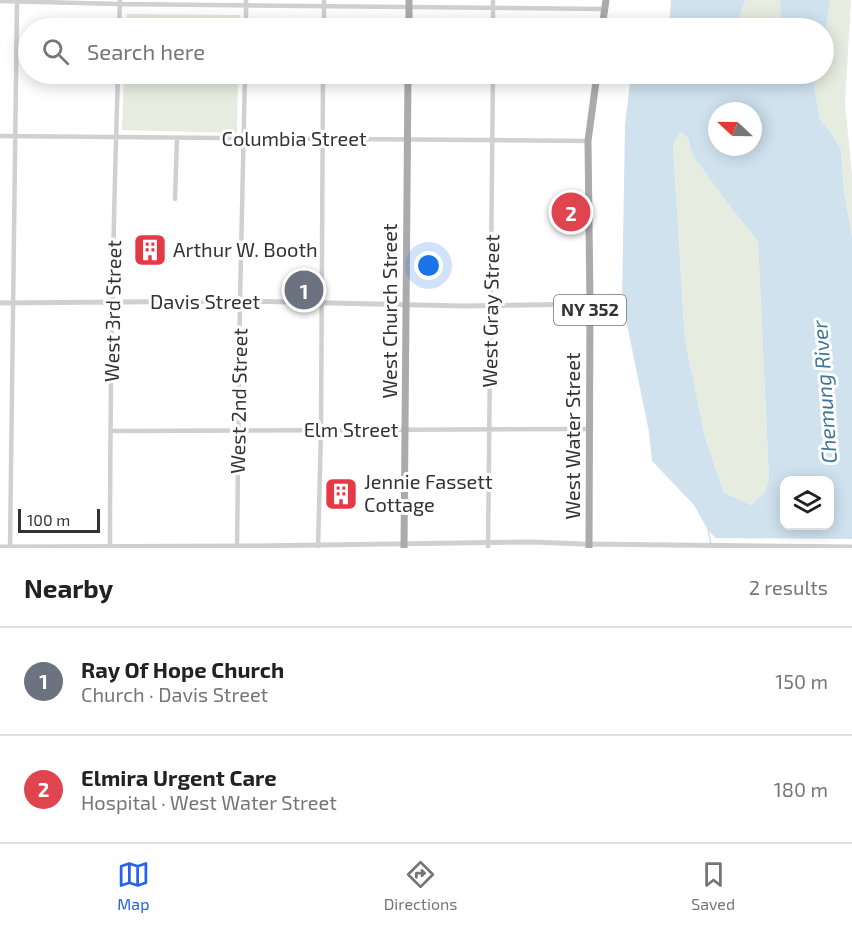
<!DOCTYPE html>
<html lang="en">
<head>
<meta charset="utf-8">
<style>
  :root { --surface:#fff; --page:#f6f6f6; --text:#222; --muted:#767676; --line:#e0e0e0; --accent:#2563eb }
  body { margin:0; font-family:"Exo 2",sans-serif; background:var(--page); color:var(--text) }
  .controls { position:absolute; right:18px; bottom:18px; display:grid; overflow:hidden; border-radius:12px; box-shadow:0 3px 15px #0003 }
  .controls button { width:54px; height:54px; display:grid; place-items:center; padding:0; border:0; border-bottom:2px solid var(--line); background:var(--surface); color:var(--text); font:30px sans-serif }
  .compass { position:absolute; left:708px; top:102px; width:54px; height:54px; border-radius:50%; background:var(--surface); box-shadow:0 3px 15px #0003; rotate:292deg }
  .scale { position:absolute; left:18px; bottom:15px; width:82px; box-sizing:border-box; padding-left:6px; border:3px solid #333; border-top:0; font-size:16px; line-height:21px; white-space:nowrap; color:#333; -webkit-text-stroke:4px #fff; paint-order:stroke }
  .you { position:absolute; left:429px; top:266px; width:21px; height:21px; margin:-15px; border:4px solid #fff; border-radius:50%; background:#1a73e8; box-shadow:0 0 0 9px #1a73e833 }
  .badge { display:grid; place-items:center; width:39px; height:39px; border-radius:50%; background:var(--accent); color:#fff; font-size:20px; font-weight:700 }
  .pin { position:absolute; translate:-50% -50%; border:3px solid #fff; box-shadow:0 2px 6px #0006 }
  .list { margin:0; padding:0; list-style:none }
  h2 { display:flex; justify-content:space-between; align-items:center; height:78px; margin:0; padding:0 24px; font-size:26px }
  h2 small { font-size:20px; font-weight:400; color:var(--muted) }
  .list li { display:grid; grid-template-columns:39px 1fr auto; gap:18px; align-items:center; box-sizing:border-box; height:108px; padding:0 24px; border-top:2px solid var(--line) }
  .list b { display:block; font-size:22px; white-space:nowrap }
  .list p { margin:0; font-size:20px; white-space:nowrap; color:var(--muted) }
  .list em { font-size:20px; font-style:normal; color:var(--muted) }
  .icon { flex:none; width:33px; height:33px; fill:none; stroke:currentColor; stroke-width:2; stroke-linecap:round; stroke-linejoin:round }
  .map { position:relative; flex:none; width:852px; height:548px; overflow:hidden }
  .search { position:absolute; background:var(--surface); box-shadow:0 3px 15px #0003; left:18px; right:18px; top:18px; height:66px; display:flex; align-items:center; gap:15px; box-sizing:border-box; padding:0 21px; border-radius:33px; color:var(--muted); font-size:22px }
  .sheet { height:294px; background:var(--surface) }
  nav { display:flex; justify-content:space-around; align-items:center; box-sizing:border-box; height:84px; border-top:2px solid var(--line); background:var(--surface); font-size:16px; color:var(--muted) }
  nav a { display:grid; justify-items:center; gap:3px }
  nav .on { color:var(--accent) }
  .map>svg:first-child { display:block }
</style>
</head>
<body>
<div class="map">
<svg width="852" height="548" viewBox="0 0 852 548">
  <rect width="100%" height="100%" fill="#fff"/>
  <path fill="#e6ecdf" d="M745,0H780L781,28H736Z
    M830,0H851L845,103L852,175V237L844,191L841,150L833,136L820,119L814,87L818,74H824V47Z
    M127,14L240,15L239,28H126Z
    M124,74H238L237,133L122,130Z
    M680,131L688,138L693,156L729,205L758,241L769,480L765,492L751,505L724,493L706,441L685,341L673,143Z"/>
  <path fill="#cfe2ee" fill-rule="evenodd" d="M671,0H745L736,28H660L670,17Z
    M780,0H830L824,47V28H781Z
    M631,74H818L814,87L820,119L833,136L841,150L844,191L852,237V548H725L708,530L694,505L652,461L649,432L622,300L625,125ZM717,111H753V147H717ZM680,132L688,138L693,156L729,205L758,241L769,480L765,492L751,505L724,493L706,441L685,341L673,144ZM784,481H830V526H784Z"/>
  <path fill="#fff" d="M711,538L852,539V548H721Z"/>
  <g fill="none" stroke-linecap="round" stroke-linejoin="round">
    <path stroke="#cfe2ee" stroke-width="1.5" d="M708,530L711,544"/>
    <path stroke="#d0d0d0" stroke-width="4.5" d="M0,1L119,4L605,9
      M119,28L120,0
      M246,28V0
      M324,28V0
      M493,28V0
      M0,136L588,141
      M175,199L177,138
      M111,431L590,429
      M10,548L17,0
      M110,548C110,390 113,231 118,74
      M237,548L240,301L245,74
      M318,548L321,431L323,74
      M488,548L493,74"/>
    <path stroke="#d0d0d0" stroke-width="5" d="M0,303L240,301L464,306L590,304
      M0,547L247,546L532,542L583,544L852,547"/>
    <path stroke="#ababab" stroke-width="7" d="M409,28V0
      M602,28L606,0
      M404,548L408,74
      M589,548L590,304L588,141L597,74"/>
  </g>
  <defs>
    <symbol id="building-square" viewBox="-11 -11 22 22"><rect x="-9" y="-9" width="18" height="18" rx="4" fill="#e63946" stroke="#fff"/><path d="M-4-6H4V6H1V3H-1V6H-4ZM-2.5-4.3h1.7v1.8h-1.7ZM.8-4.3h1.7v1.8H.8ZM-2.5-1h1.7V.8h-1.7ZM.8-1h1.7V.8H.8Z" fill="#fff"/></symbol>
  </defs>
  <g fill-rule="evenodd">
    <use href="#building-square" x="131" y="231" width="38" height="38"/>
    <use href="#building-square" x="322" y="475" width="38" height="38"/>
  </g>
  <g text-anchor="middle" stroke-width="6" stroke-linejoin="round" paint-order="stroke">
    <rect fill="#fff" stroke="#707070" stroke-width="1.5" x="554" y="295" width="72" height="30" rx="4.5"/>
    <g font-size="18" font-weight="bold" fill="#333">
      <text x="590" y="316">NY 352</text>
    </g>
    <g font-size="20" fill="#333" stroke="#fff">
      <text x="294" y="146">Columbia Street</text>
      <text x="205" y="309">Davis Street</text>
      <text transform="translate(113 311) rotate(-89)" y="7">West 3rd Street</text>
      <text transform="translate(390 311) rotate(-90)" y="7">West Church Street</text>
      <text transform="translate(491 311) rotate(-89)" y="7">West Gray Street</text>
      <text transform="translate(239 401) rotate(-89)" y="7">West 2nd Street</text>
      <text x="351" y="437">Elm Street</text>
      <text transform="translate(573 436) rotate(-90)" y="7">West Water Street</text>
    </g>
    <g font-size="20" fill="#333" stroke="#fff" text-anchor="start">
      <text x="173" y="257">Arthur W. Booth</text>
      <text x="364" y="489">Jennie Fassett<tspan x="364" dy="23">Cottage</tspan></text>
    </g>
    <g font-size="21" font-style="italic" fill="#3f7597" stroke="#fff">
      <text transform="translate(825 392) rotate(-94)" y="7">Chemung River</text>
    </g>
  </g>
</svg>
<div class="controls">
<button><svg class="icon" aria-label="layers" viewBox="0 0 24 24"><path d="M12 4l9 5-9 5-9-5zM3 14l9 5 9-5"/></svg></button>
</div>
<svg class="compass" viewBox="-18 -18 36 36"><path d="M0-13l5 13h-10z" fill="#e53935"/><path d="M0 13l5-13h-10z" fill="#767676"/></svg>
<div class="scale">100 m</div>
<div class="you"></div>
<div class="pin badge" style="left:304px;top:290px;background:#6b7280">1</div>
<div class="pin badge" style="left:571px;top:212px;background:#e0444e">2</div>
<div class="search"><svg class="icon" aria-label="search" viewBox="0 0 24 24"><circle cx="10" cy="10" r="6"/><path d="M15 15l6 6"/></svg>Search here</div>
</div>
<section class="sheet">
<h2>Nearby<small>2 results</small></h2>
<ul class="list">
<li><span class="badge" style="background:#6b7280">1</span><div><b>Ray Of Hope Church</b><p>Church · Davis Street</p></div><em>150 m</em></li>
<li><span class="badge" style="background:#e0444e">2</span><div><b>Elmira Urgent Care</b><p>Hospital · West Water Street</p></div><em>180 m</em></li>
</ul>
</section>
<nav>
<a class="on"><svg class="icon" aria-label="map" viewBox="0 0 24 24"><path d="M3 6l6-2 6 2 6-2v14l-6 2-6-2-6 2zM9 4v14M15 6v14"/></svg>Map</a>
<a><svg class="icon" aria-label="directions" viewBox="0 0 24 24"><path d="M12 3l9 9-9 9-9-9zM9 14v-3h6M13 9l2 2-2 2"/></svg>Directions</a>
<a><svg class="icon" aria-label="saved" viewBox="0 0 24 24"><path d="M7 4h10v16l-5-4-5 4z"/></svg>Saved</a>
</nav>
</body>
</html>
